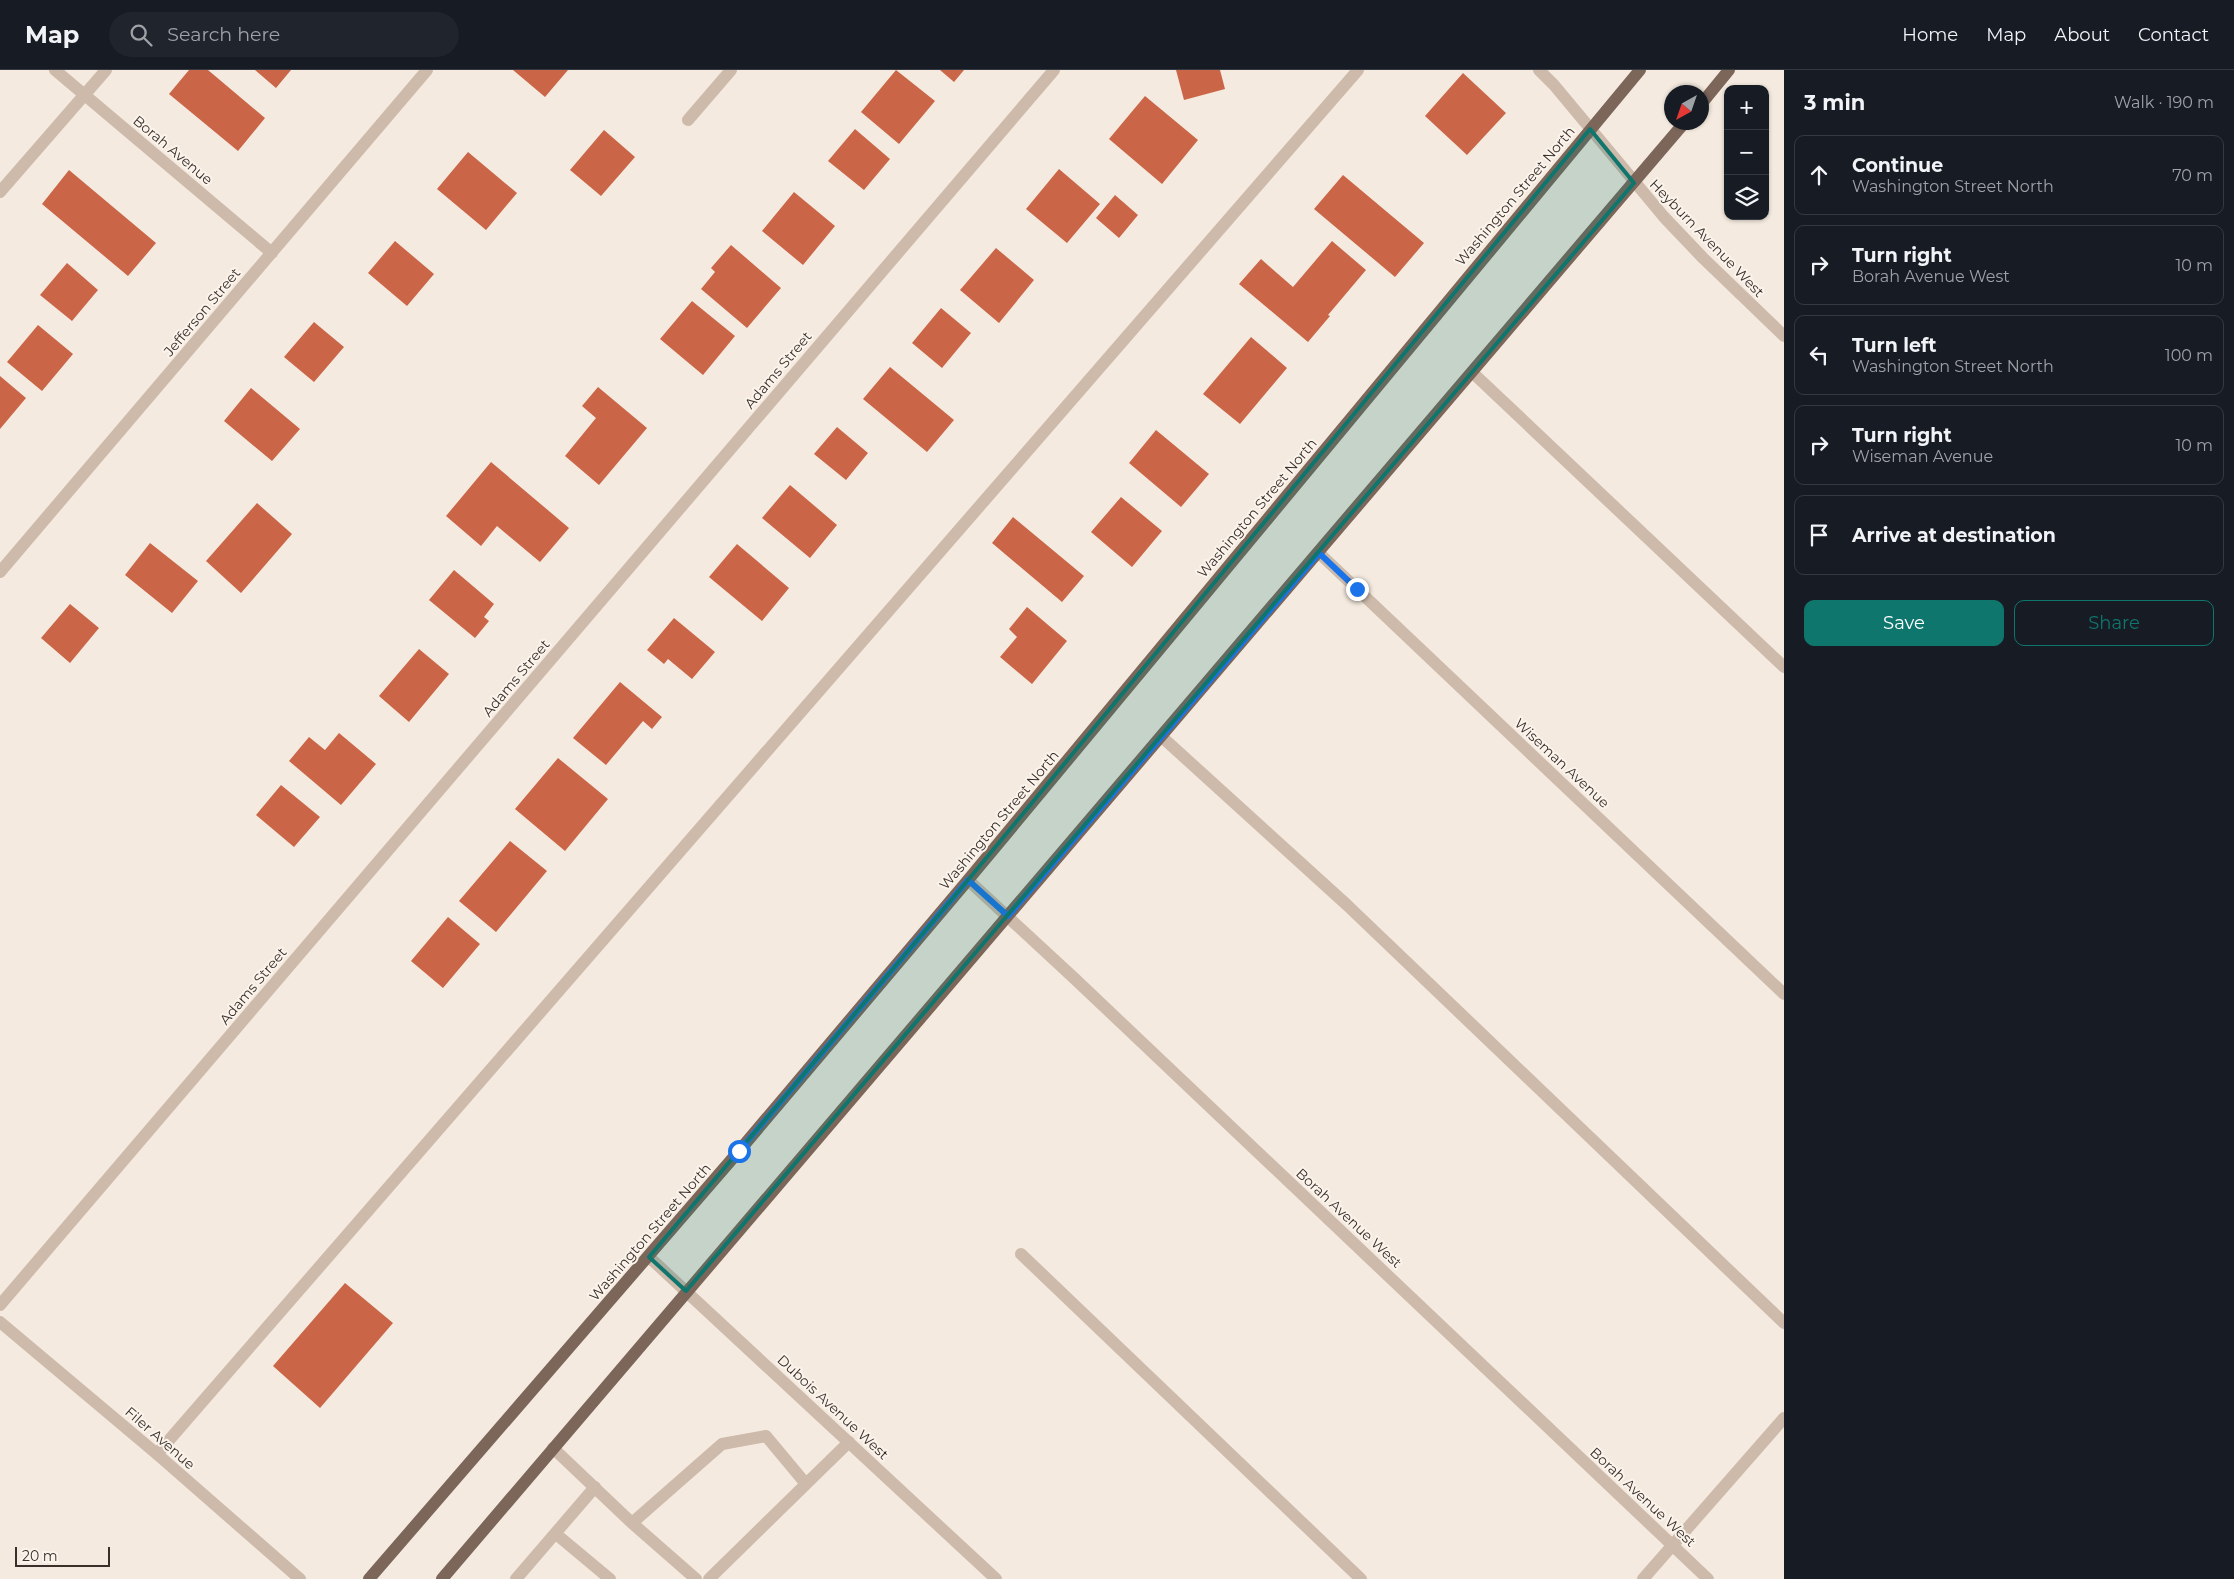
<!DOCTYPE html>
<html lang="en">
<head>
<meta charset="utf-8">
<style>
  :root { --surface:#171b24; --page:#20242c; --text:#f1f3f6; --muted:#9ea1a6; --line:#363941; --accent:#0f766e }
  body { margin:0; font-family:Montserrat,sans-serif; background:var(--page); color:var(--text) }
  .controls { position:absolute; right:15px; top:15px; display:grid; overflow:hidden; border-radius:10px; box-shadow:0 1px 4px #0004 }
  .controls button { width:45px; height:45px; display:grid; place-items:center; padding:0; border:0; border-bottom:1px solid var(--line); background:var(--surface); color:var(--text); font:25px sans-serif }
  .compass { position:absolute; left:1664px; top:15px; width:45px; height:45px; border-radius:50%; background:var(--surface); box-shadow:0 1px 4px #0004; rotate:220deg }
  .scale { position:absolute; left:15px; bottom:12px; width:95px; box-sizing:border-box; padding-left:5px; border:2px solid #3a2f2a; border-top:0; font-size:14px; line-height:18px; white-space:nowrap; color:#3a2f2a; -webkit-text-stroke:4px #fbf4ec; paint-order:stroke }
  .stop { position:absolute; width:15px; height:15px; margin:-11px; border:4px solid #1a73e8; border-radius:50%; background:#fff }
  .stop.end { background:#1a73e8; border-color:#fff; box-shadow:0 1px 5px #0008 }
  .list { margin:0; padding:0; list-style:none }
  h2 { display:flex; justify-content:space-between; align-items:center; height:65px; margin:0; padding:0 20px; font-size:21px }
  h2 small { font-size:16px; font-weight:400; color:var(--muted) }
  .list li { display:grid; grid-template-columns:32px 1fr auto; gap:15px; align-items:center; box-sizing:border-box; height:80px; margin:0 10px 10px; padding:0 10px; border:1px solid var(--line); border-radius:10px }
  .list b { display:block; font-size:19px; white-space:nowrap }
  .list p { margin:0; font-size:16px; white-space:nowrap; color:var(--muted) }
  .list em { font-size:16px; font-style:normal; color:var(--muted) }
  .actions { display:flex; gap:10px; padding:15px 20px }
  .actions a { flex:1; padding:11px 0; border:1px solid var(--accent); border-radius:10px; text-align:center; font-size:18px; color:var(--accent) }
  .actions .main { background:var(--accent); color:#fff }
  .icon { flex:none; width:28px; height:28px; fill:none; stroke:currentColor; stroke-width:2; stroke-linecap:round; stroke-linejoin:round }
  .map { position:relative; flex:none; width:1784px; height:1509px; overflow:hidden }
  header { display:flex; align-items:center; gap:30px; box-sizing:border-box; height:70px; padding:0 25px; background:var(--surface); border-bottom:1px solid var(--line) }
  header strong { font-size:24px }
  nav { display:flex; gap:28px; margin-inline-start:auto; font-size:18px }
  .search { width:350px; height:45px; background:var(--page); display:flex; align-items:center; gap:12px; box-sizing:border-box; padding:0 18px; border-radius:28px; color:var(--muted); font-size:19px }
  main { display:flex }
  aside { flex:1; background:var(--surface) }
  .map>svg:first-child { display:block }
</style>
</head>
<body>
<header>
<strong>Map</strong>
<div class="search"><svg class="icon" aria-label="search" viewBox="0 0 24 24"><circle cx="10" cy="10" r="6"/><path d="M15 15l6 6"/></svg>Search here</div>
<nav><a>Home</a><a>Map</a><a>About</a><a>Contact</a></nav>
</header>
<main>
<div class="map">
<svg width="1784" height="1509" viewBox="0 0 1784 1509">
  <rect width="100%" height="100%" fill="#f4eadf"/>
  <path fill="#ca6647" d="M189,0H208L265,48L238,81L169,24Z
    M255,0H291L276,18Z
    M513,0H568L545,27Z
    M896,0L935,31L899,74L861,42Z
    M940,0H964L954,12Z
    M1176,0H1220L1225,19L1184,30Z
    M1463,3L1506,43L1467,85L1425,46Z
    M1145,26L1198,70L1162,114L1109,69Z
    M855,59L890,89L864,120L828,91Z
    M604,60L635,87L601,126L570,100Z
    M468,82L517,123L486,160L437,119Z
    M1059,99L1100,134L1067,173L1026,139Z
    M69,100L156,173L128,206L42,134Z
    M1343,105L1424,173L1395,207L1314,139Z
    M794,122L835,156L803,195L762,161Z
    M1115,125L1138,145L1119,168L1096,148Z
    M395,171L434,204L407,236L368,203Z
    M1332,171L1366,200L1328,245L1330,246L1308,272L1239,214L1261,189L1293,217Z
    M731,175L781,218L747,258L701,219L715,202L711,198Z
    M996,178L1034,210L999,253L960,220Z
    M67,193L98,220L72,251L40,225Z
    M692,231L735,266L703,305L660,269Z
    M941,238L971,263L942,298L912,273Z
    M314,252L344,277L314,312L284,287Z
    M38,255L73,284L42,321L7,292Z
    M1251,267L1287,298L1240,354L1203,324Z
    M890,297L954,350L927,382L863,329Z
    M0,306L26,328L0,359Z
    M598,317L647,358L599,415L565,386L596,348L582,336Z
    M251,318L300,359L272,391L224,351Z
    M837,357L868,383L846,410L814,384Z
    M1156,360L1209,404L1181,437L1129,393Z
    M491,392L569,458L540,492L497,456L481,476L446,446Z
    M790,415L837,455L810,488L762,448Z
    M1121,427L1162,461L1132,497L1091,462Z
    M257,433L292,464L241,523L206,491Z
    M1013,447L1084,506L1062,532L992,473Z
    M150,473L198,511L172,543L125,505Z
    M737,474L789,518L762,551L709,507Z
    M454,500L494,534L484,547L489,551L475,568L429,530Z
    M70,534L99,558L70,593L41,568Z
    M1027,537L1067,571L1032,614L1000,587L1017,567L1009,559Z
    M674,548L715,582L692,609L668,589L664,594L647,580Z
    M419,579L449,604L409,652L379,626Z
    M620,612L662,647L652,659L643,651L606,695L573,668Z
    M339,663L376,694L341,735L289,691L309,667L325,680Z
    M558,688L608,729L565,781L515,739Z
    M281,715L320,747L294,777L256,745Z
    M510,771L547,801L496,862L459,831Z
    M448,847L480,874L443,918L411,891Z
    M345,1213L393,1253L320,1338L273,1296Z"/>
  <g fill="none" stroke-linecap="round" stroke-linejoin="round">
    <path stroke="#cdbaaa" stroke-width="12" d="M688,50L731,0
      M0,122L106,0
      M1473,303L1784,597
      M1162,667L1347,835L1784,1253
      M1021,1184L1361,1509
      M553,1378L632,1453L696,1509
      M157,1384L1358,0
      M632,1453L722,1374L766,1366L806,1414
      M556,1464L610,1509
      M516,1509L595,1417
      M709,1509L849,1372"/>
    <path stroke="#cdbaaa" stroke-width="12" d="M55,0L272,183
      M1319,483L1784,924
      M0,502L427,0
      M968,810L1075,909L1708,1509
      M649,1187L996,1509
      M0,1235L1054,0
      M1643,1509L1784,1348"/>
    <path stroke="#cdbaaa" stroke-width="12" d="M1539,0L1554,15L1664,147L1703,188L1784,266
      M0,1252L157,1384L300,1509"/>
    <path stroke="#7c665a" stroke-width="12" d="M1702,33L1729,0
      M369,1509L739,1081L968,810L1640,0
      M442,1509L1685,52"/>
  </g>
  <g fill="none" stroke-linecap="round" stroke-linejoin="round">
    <path stroke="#1a73e8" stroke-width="6" d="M739,1081L968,810L1008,846L1319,483L1357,519"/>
  </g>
  <path fill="#0f766e" fill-opacity="0.2" stroke="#0f766e" stroke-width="4" stroke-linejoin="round" d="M1590,59L1634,113L686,1221L649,1187L968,810Z"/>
  <g text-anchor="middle" stroke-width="4" stroke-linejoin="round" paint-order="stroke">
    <g font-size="14" fill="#3a2f2a" stroke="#fbf4ec">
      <text transform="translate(173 80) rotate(40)" y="5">Borah Avenue</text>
      <text transform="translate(1515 126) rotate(-50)" y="5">Washington Street North</text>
      <text transform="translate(1707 168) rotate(46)" y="5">Heyburn Avenue West</text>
      <text transform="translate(202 242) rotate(-50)" y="5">Jefferson Street</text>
      <text transform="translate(778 300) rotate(-50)" y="5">Adams Street</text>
      <text transform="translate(1257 438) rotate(-50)" y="5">Washington Street North</text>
      <text transform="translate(516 608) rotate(-50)" y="5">Adams Street</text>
      <text transform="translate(1562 693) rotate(43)" y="5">Wiseman Avenue</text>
      <text transform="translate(999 750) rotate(-50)" y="5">Washington Street North</text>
      <text transform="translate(253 916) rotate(-50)" y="5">Adams Street</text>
      <text transform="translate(1349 1148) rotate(43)" y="5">Borah Avenue West</text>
      <text transform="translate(650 1162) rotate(-49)" y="5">Washington Street North</text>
      <text transform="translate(833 1337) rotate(43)" y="5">Dubois Avenue West</text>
      <text transform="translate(160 1368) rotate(41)" y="5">Filer Avenue</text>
      <text transform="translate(1643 1427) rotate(43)" y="5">Borah Avenue West</text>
    </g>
  </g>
</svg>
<div class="controls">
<button>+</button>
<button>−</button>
<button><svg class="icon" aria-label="layers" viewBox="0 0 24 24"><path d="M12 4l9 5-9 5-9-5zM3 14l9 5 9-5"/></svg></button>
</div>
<svg class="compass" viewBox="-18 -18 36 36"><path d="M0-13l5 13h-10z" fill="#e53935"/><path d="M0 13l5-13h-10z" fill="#9ea1a6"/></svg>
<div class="scale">20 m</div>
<div class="stop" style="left:739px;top:1081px"></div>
<div class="stop end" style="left:1357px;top:519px"></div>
</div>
<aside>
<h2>3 min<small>Walk · 190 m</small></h2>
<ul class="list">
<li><svg class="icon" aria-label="ahead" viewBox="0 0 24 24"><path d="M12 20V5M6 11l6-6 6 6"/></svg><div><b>Continue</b><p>Washington Street North</p></div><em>70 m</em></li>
<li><svg class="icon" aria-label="right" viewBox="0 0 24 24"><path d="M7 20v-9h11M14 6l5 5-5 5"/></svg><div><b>Turn right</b><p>Borah Avenue West</p></div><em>10 m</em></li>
<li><svg class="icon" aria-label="left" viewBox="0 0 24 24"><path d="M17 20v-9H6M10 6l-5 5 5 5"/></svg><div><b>Turn left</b><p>Washington Street North</p></div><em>100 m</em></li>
<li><svg class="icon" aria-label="right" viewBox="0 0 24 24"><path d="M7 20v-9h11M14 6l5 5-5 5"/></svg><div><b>Turn right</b><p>Wiseman Avenue</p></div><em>10 m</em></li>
<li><svg class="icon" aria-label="arrive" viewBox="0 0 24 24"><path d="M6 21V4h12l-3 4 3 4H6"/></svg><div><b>Arrive at destination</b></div></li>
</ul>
<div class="actions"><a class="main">Save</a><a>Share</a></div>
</aside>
</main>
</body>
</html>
